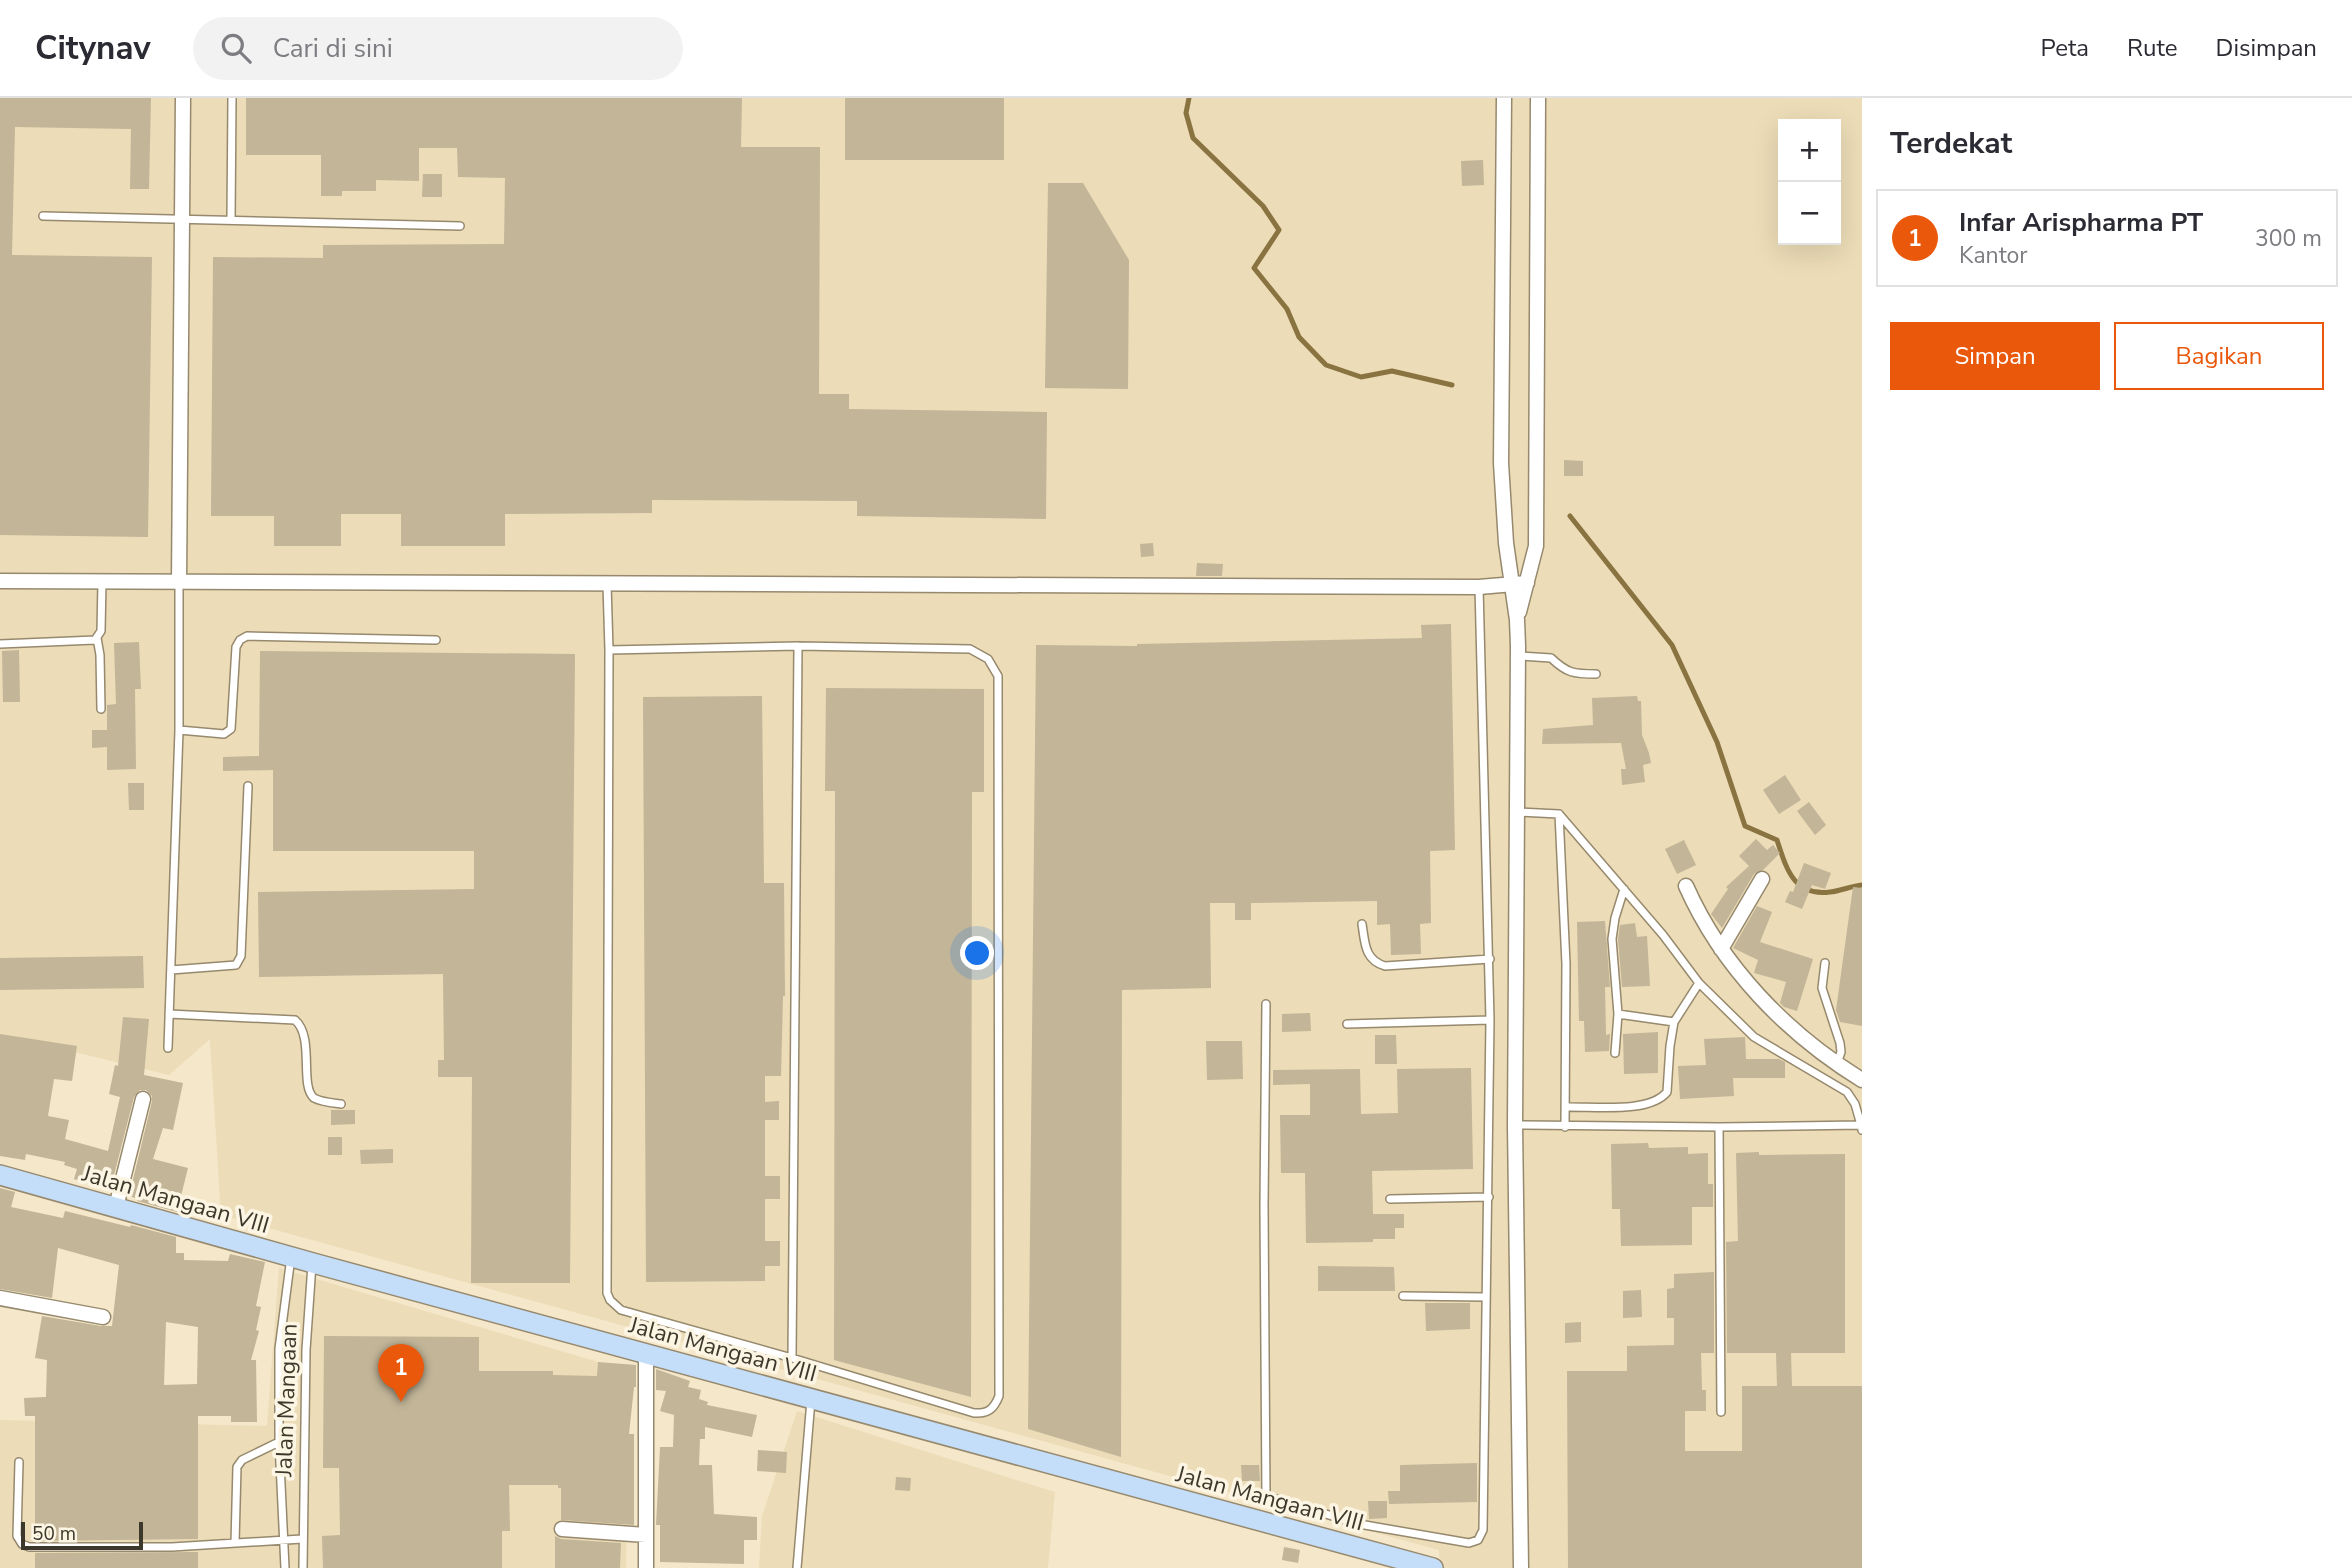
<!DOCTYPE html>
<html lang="id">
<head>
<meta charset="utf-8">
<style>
  :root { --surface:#fff; --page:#f2f2f3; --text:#2b2b33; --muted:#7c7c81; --line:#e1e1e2; --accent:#ea580c }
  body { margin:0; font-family:"Nunito Sans",sans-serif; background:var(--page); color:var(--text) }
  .controls { position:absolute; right:21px; top:21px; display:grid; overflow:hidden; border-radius:0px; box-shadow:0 7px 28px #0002 }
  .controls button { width:63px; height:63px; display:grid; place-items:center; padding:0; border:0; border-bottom:2px solid var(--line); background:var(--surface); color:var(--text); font:35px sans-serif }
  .scale { position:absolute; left:21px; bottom:18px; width:122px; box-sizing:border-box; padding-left:7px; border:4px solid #3d382c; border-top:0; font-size:19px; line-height:24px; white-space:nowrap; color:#3d382c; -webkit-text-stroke:5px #fdf5e3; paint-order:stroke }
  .you { position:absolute; left:978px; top:856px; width:24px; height:24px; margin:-18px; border:5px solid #fff; border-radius:50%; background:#1a73e8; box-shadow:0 0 0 10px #1a73e833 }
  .badge { display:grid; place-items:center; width:46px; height:46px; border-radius:50%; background:var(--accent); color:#fff; font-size:23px; font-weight:700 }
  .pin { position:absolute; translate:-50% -58px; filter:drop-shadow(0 2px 4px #0008) }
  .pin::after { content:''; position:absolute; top:37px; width:24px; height:21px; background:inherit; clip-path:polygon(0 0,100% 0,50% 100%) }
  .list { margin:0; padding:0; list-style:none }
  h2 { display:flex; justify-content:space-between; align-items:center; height:91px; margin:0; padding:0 28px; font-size:30px }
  h2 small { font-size:23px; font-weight:400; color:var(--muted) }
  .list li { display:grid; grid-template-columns:46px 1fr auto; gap:21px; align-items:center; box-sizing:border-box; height:98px; margin:0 14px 14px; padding:0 14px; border:2px solid var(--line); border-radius:0px }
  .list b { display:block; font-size:26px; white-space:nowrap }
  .list p { margin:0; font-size:23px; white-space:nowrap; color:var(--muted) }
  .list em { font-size:23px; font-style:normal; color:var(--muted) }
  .actions { display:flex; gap:14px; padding:21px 28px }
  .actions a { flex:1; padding:16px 0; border:2px solid var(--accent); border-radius:0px; text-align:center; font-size:24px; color:var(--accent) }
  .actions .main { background:var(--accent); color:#fff }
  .icon { flex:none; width:38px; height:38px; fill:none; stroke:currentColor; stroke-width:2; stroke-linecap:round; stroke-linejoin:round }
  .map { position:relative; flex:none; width:1862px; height:1470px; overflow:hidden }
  header { display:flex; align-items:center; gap:42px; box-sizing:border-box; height:98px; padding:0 35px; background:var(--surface); border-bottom:2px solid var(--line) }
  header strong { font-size:33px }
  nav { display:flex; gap:38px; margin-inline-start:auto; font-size:24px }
  .search { width:490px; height:63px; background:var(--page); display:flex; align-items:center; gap:18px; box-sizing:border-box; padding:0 24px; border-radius:38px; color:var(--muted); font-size:26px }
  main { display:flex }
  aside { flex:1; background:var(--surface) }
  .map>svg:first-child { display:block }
</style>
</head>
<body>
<header>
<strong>Citynav</strong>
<div class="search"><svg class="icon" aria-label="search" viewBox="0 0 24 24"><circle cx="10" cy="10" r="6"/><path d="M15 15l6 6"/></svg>Cari di sini</div>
<nav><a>Peta</a><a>Rute</a><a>Disimpan</a></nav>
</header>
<main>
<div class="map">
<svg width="1862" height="1470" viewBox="0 0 1862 1470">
  <rect width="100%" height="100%" fill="#f5e7c9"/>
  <path fill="#ecdcb7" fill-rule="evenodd" d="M0,0H1862V1470H1440L1439,1452L221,1117L210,941L169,977L0,936ZM1783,26H1836V142H1783Z
    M279,1170L629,1273L626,1470H0V1322L267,1328Z
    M797,1313L1055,1394L1048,1470H759L762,1418Z"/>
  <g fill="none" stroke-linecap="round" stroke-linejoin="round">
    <path stroke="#897340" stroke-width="5" d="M1189,0L1186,15L1193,40L1263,108L1279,132L1254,170L1287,211L1299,239L1326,267L1361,279L1392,273L1452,287
      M1570,418L1672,547L1717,644L1745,728L1777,742C1786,769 1793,799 1830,794C1841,793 1851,788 1862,787"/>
  </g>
  <path fill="#c2b598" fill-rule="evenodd" d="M0,0H151L149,91H130L131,31L15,29L12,157L152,159L148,439L0,437Z
    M246,0H742L741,49H820L819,296H849V311L1047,314L1046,421L857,418V403L652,402V415L505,416V448H401V416H341V448H274V418H211L213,159L323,160V147L504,146L505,80L458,79L457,50H419V83L376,82V93H342V98H321V57H246Z
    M845,0H1004V62H845Z
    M1483,62L1484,87L1462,88L1461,63Z
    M423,76H442V99H422Z
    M1048,85H1083L1129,162L1128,291L1045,290Z
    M1564,362L1583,363V378H1564Z
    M1153,445L1154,458L1141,459L1140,446Z
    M1197,465L1223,466L1222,478H1196Z
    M1451,526L1455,752L1430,753L1431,825L1420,826L1421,856L1391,857L1390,826L1377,827V803L1251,805V822H1235V805H1210L1211,890L1122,892L1121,1359L1028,1331L1036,547L1137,548V546L1422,540L1421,527Z
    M139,544L141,591H135L136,671L107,672V649L92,650V632H107V607L116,606L114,545Z
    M19,552L20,604H3L2,553Z
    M260,553L575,556L570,1185H471L472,979H438V962H444L443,876L259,879L258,794L474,791V753H273V672L223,673V659L259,658Z
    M826,590L984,591V694H972L971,1299L834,1262L835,693H825Z
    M762,598L764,785H784L785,898H783L781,978H765V1004L779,1003V1022H765V1078H780V1101H765V1143H780V1168H765V1183L646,1184L643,599Z
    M1637,598L1638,603H1641L1642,637L1649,655L1651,665L1643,667L1645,684L1622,687L1621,671H1626L1621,645L1542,646L1543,631L1593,627L1592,600Z
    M1785,677L1801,702L1779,716L1763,692Z
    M128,685H144V712H129Z
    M1809,704L1826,727L1815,737L1797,713Z
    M1756,741L1767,752L1773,747L1780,755L1763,772L1754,776L1722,830L1711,816L1728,791L1726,789L1749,768L1739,758Z
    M1684,742L1696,767L1677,776L1665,751Z
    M1804,765L1831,775L1825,791L1812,787L1802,811L1785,804L1790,793L1793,794Z
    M1853,789L1862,790V928L1840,924L1836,912Z
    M1757,808L1772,814L1760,844L1813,861L1797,913L1784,909L1780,905L1786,884L1754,875L1758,862L1733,850Z
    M1605,823L1610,889H1605L1606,937L1610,936L1609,953L1585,954L1584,923H1579L1577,824Z
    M1635,825L1637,839L1647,838L1650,888L1622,889L1618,841L1620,827Z
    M143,858L144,890L0,892V860Z
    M1310,915L1311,933L1282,934V916Z
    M123,919L149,921L144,977L183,985L173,1032L163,1030L153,1061L188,1070L177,1114L137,1103L138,1101L129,1098L152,1003V998L146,992H140L134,999L110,1093L74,1081L77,1071L64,1067L65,1064L26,1056L25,1062L0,1058V936L77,948L72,983L54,981L48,1018L69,1022L65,1041L108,1053L120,999L109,996L115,967L118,968Z
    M1658,934V975L1624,976L1623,936Z
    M1375,937H1396L1397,966H1375Z
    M1745,939L1746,961H1779L1785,964V980H1733L1734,998L1680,1001L1678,968L1706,967L1704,941Z
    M1206,943H1242L1243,981L1207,982Z
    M1471,970L1473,1071L1372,1073L1373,1116H1404V1130H1395V1141H1373V1144L1306,1145L1305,1075H1281L1280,1017H1310V986L1273,987V972L1360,971L1361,1016L1398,1015L1397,971Z
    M331,1012H355V1026L331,1027Z
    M328,1039H342V1057H328Z
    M1648,1045L1649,1050L1688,1049V1056L1708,1055V1086H1713V1109H1692V1147L1621,1148L1620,1111H1612L1611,1046Z
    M393,1051V1065L361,1066L360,1052Z
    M1759,1054V1057L1845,1056V1255H1791L1792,1288H1862V1470H1568L1567,1273H1627V1248L1674,1247V1220H1667V1191L1674,1190V1176L1714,1174V1255H1701L1702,1292H1706V1313H1685V1353H1742V1288H1777L1776,1255H1727L1726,1144L1738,1143L1736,1055Z
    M0,1090L15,1094L11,1109L63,1120L65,1113L130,1129L131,1127L176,1139V1155H184V1162L228,1163L230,1156L265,1164L256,1208L261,1209L256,1232L259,1233L251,1262H256L257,1324H231V1318H198V1441L35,1443V1318H25L24,1300L46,1299L47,1262L35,1260L42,1218L101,1228H112L119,1167L58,1150L52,1200L0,1191ZM166,1224L198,1229L197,1286L164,1287Z
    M1318,1168L1394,1169L1395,1193H1318Z
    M1641,1192L1642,1219L1623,1220V1193Z
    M1425,1205H1470V1231L1426,1233Z
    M1581,1224V1244L1565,1245V1225Z
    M324,1238L479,1239V1273H553V1277L597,1278L598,1264L636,1267V1289H634L629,1336H634V1427L561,1422V1390H558V1387H509L510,1433H502V1470H323L322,1438L340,1437L339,1370H323Z
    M656,1271L690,1283L688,1289L701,1292L699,1301L708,1304L707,1307L757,1317L752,1339L705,1329V1341H700L699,1367H712L714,1416L757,1419V1442H744V1466L660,1464V1427H656L660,1349H673L674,1317L660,1313L666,1293L656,1292Z
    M758,1352L787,1354L786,1375L757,1373Z
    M1477,1365V1404L1389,1406L1388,1393H1400V1367Z
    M1241,1367H1259L1260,1383H1242Z
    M896,1379L911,1380L910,1393L895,1392Z
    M1368,1403H1387V1420L1369,1421Z
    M555,1438L561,1441L621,1445L620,1470H555Z
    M1284,1449L1300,1452L1298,1465L1282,1462Z
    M198,1454V1470H35V1455Z"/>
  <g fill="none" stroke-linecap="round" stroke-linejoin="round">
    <defs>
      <path id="lane" d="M43,118L460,128
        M231,122L232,0
        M607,486L609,552L607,1195L610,1202L621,1212L792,1260L974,1315C988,1316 994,1311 999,1298L998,578L988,561L970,551L798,548
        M1479,489L1490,922
        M97,540L100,557L101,611
        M0,546L95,542L101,533L102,484
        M609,552L798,548L792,1260
        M1518,558L1551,560C1567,575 1573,576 1596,576
        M179,632L224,636L231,631L236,549L240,542L247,538L436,542
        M1517,714L1559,716L1663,837L1699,885L1754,939L1847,994L1855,1006L1861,1027
        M1559,716L1566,866L1565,1029
        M1624,791L1615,820L1612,841L1618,916L1674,924
        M1362,826C1365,844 1364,862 1385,868L1490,861
        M1825,865L1822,890L1840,945L1841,954L1837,965
        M171,872L236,867L241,858L248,688
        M1266,906L1264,1108L1266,1398L1359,1426L1469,1445L1478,1442L1483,1432L1490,922L1347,926
        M169,916L295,922C315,939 299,988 314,1000C321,1004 333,1005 341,1006
        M168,950L179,632V484
        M1615,955L1618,916
        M1565,1009C1593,1008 1649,1016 1667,994L1670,948L1674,924L1699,885
        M1515,1027L1719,1029L1861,1027L1862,1032
        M1719,1029L1721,1314
        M1390,1101L1489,1099
        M1403,1198L1485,1199
        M19,1364L17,1438L22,1446L29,1449H172L302,1441
        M235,1445L237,1369L242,1362L279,1344
        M285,1470L279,1344V1251L291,1159
        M303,1470L306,1252L312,1166
        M797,1470L811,1302"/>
      <path id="street" d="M1504,0L1501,365L1506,445L1517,522L1518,548L1515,1027L1521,1470
        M0,483L1479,489L1527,485
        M179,484L183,0
        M1519,514L1536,448L1538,0
        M1686,788C1722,869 1787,936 1862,982
        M1721,851L1762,781
        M116,1109L143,1001
        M0,1200L103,1219
        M562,1431L646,1437
        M646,1470V1255"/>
      <path id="secondary" d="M0,1077L313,1165L1433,1470"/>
    </defs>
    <use href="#lane" stroke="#96896d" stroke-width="10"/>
    <use href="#street" stroke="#96896d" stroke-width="17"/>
    <use href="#secondary" stroke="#96896d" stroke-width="22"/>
    <use href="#lane" stroke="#fff" stroke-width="7"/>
    <use href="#street" stroke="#fff" stroke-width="14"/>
    <use href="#secondary" stroke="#c4ddf9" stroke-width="19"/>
  </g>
  <g text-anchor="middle" stroke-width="7" stroke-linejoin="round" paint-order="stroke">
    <g font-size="23" fill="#3d382c" stroke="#fdf5e3">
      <text transform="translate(176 1101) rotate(16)" y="8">Jalan Mangaan VIII</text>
      <text transform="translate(723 1251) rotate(15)" y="8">Jalan Mangaan VIII</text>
      <text transform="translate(286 1302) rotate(-88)" y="8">Jalan Mangaan</text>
      <text transform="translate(1270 1400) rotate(15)" y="8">Jalan Mangaan VIII</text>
    </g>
  </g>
</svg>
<div class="controls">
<button>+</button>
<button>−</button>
</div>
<div class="scale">50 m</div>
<div class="you"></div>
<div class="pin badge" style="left:401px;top:1304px">1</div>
</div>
<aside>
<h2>Terdekat<small></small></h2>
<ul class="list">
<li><span class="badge">1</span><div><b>Infar Arispharma PT</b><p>Kantor</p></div><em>300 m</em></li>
</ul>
<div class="actions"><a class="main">Simpan</a><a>Bagikan</a></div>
</aside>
</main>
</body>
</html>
